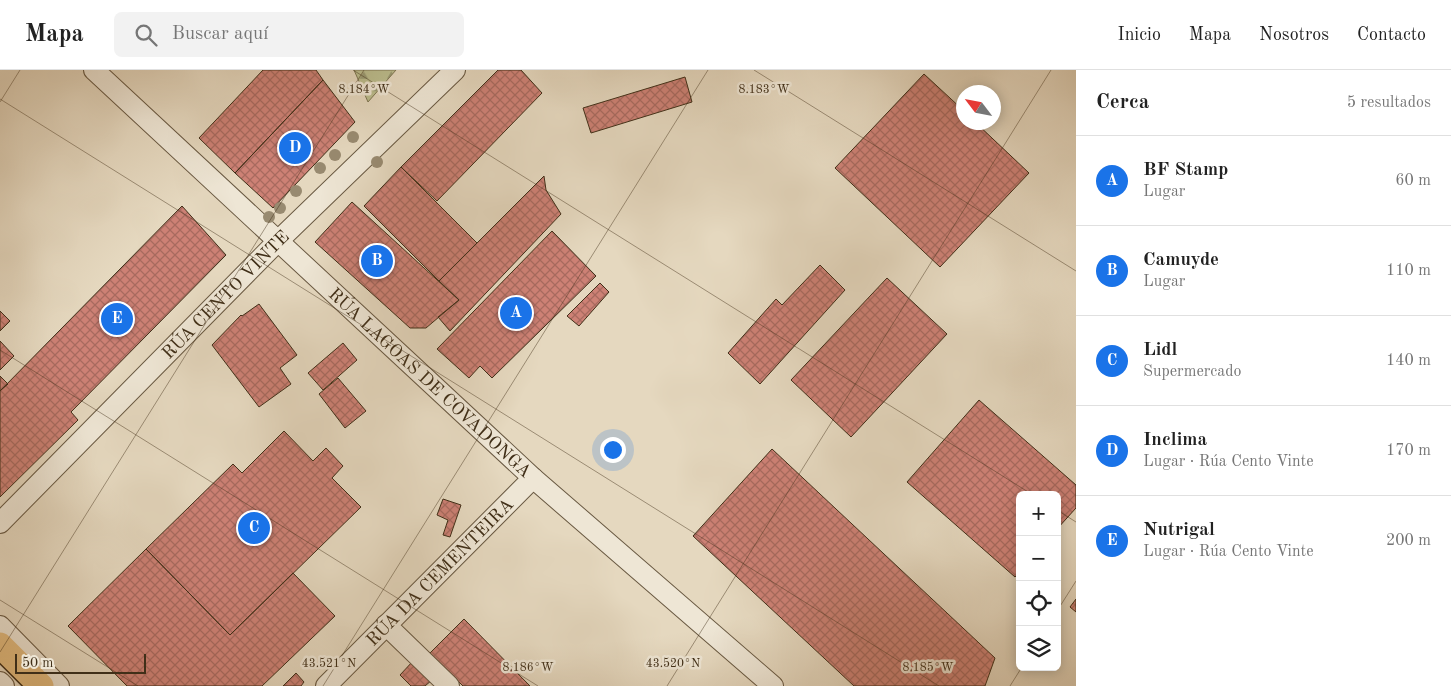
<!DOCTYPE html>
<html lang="es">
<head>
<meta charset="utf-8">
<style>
  :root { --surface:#fff; --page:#f2f2f2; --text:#222; --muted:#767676; --line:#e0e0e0; --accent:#1a73e8 }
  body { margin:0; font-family:"Old Standard TT",serif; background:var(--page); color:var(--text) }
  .controls { position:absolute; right:15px; bottom:15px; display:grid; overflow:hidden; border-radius:8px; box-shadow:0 2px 12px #0003 }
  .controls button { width:45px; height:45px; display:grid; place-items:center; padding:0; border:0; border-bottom:1px solid var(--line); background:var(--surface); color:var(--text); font:25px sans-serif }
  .compass { position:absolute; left:956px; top:15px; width:45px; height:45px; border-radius:50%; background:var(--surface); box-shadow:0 2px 12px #0003; rotate:302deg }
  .scale { position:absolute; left:15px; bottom:12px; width:131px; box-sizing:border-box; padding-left:5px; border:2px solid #402f18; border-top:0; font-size:14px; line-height:18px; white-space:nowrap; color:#402f18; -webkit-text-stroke:4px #eee6d5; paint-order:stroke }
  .you { position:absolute; left:612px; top:379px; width:18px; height:18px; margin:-12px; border:4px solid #fff; border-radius:50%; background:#1a73e8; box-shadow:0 0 0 8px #1a73e833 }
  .badge { display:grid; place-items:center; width:32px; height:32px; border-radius:50%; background:var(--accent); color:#fff; font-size:16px; font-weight:700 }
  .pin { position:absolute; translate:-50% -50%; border:2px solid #fff; box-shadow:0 1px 5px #0006 }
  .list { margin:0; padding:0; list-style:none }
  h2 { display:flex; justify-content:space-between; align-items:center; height:65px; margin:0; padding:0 20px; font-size:21px }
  h2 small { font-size:16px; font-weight:400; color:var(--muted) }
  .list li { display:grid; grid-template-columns:32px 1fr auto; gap:15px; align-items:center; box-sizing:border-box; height:90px; padding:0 20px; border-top:1px solid var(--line) }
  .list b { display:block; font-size:19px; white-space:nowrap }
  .list p { margin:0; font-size:16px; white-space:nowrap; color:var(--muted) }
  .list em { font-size:16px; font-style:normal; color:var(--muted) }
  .icon { flex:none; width:28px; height:28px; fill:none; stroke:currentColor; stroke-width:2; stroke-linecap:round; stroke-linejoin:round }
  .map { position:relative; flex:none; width:1076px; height:616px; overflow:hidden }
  header { display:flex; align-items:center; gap:30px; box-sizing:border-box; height:70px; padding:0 25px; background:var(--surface); border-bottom:1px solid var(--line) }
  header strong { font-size:24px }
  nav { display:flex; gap:28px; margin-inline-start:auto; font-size:18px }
  .search { width:350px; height:45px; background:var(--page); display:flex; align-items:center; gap:12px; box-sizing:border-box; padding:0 18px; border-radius:8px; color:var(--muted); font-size:19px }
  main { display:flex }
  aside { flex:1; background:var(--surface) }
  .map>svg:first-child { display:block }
</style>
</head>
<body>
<header>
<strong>Mapa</strong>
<div class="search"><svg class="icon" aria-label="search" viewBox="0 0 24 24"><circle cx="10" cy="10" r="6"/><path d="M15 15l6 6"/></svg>Buscar aquí</div>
<nav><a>Inicio</a><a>Mapa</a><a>Nosotros</a><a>Contacto</a></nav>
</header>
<main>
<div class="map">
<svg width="1076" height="616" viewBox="0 0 1076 616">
  <defs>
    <pattern id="forest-firs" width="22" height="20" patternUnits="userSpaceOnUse" patternTransform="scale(1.25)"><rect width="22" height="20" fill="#bbbd8e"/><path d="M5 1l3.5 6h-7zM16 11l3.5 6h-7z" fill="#999a73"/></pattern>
    <pattern id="building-cross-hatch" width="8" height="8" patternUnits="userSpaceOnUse" patternTransform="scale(1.25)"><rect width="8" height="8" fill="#cd8175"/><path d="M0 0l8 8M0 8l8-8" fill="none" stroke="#a86a5f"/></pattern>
  </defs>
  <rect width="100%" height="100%" fill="#e5d8bf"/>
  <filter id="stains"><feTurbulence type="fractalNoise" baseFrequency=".004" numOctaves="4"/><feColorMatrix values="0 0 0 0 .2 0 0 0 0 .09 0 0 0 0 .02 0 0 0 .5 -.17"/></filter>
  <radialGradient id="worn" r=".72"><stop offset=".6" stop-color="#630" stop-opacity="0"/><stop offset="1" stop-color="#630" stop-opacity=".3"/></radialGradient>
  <path fill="url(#forest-firs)" stroke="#7e7653" d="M354,0H396L368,32Z"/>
  <path fill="url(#building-cross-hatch)" stroke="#402f18" d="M263,0H316L323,10L235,103L199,68Z
    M498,0H521L542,23L437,131L401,97Z
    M924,4L964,41V52H975L1029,103L940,197L835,98Z
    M685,7L692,32L591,63L583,38Z
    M323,10L355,52L273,138L235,103Z
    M401,97L477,173L439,211L364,136Z
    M544,106L546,120L561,144L450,261L438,247L459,230L439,211Z
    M352,132L459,230L426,258H410L315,172Z
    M182,136L226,185L71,342L78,350L0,427V321Z
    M552,161L596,206L492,308L480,296L469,308L437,279Z
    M820,195L845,220L760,314L728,283L776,229L782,235Z
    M887,208L947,264L851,367L791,310Z
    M600,213L609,222L579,256L567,246Z
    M259,234L297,285L280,298L291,314L259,337L212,275L241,245L242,246Z
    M0,241L10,251L0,261Z
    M0,271L14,286L0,300Z
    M343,273L357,290L323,320L308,303Z
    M0,306L8,314L0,321Z
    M338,308L366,341L345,358L319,324Z
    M979,330L1076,415V438L1057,459V425H1020V502L1015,507L907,412Z
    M284,361L313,391L326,378L343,396L332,408L361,437L230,565L146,479L233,394L242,403Z
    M772,379L995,588L985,616H854L693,466Z
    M443,429L461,435L450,467L443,465L448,450L437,445Z
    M146,479L230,565L293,503L335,546L262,616H127L68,556Z
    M1076,529V542L1070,537Z
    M464,549L530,616H463L430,583Z
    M413,591L432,610L425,616H411L400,605Z
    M296,603L304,612L301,616H283Z"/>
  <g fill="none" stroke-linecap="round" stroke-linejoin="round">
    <defs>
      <g id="minor">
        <path id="s1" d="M94,0L533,408L773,616"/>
        <path id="s2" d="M0,453L278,171L455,0"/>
        <path d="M386,555L449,616"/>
        <path d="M0,556L59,616"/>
        <path d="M0,612L4,616"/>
        <path id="s3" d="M326,616L533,408"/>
      </g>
      <path id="major" d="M0,575L41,616"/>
    </defs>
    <use href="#minor" stroke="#695942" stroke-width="22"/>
    <use href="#major" stroke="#402f18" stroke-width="28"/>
    <use href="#minor" stroke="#eee6d5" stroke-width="20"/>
    <use href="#major" stroke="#e2bc80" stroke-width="25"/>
  </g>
  <g fill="#988a70">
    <circle cx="353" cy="67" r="6"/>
    <circle cx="335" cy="85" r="6"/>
    <circle cx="377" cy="92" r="6"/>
    <circle cx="320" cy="98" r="6"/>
    <circle cx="296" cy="121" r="6"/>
    <circle cx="280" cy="138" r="6"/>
    <circle cx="269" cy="147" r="6"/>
  </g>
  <path fill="none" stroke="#402f18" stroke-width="1" stroke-opacity="0.45" d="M353,0L1033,425M754,0L1076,201M0,29L939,616M0,32L20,0M0,280L538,616M1057,440L1076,452M0,530L138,616M1057,541L1076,511M0,582L364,0M323,616L708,0M667,616L1051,0M1010,616L1022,597"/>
  <g text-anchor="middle" stroke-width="5" stroke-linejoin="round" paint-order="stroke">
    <g font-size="18" fill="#402f18" stroke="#eee6d5">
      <text dy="6" stroke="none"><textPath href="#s2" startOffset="321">RÚA CENTO VINTE</textPath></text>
      <text dy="6" stroke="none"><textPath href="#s1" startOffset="459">RÚA LAGOAS DE COVADONGA</textPath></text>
      <text dy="6" stroke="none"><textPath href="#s3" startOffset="161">RÚA DA CEMENTEIRA</textPath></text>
    </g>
  </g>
  <g font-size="12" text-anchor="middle" fill="#402f18" stroke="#eee6d5" stroke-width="5" stroke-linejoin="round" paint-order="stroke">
    <text x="764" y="23">8.183°W</text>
    <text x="364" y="23">8.184°W</text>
    <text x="329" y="597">43.521°N</text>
    <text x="673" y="597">43.520°N</text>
    <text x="528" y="601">8.186°W</text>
    <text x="928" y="601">8.185°W</text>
  </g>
  <rect width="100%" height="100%" filter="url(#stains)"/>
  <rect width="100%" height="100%" fill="url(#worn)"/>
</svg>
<div class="controls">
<button>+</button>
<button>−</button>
<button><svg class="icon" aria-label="locate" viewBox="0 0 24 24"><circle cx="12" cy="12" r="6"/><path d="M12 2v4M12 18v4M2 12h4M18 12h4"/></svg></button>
<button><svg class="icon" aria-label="layers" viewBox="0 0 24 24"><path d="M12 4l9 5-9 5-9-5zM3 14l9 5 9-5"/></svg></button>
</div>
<svg class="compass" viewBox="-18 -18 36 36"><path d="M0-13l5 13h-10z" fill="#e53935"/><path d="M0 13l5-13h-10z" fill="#767676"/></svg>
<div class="scale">50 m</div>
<div class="you"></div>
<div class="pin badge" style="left:516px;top:243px">A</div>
<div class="pin badge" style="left:377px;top:191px">B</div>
<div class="pin badge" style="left:254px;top:458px">C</div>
<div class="pin badge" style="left:295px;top:78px">D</div>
<div class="pin badge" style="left:117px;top:249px">E</div>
</div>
<aside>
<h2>Cerca<small>5 resultados</small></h2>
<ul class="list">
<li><span class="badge">A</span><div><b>BF Stamp</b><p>Lugar</p></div><em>60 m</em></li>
<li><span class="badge">B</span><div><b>Camuyde</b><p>Lugar</p></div><em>110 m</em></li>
<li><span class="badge">C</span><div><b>Lidl</b><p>Supermercado</p></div><em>140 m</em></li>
<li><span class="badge">D</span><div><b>Inclima</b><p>Lugar · Rúa Cento Vinte</p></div><em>170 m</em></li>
<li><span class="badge">E</span><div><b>Nutrigal</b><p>Lugar · Rúa Cento Vinte</p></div><em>200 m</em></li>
</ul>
</aside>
</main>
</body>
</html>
